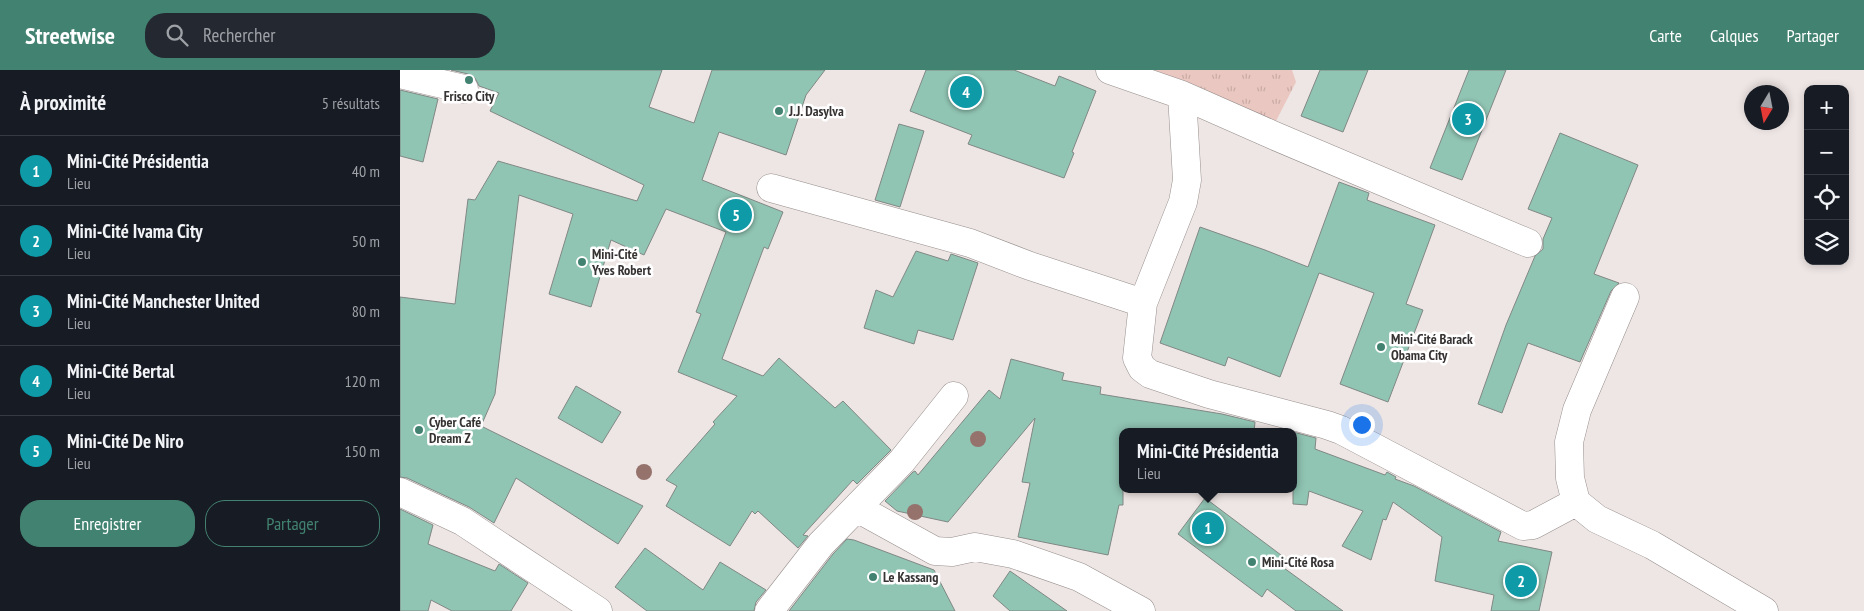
<!DOCTYPE html>
<html lang="fr">
<head>
<meta charset="utf-8">
<style>
  :root { --surface:#171b24; --page:#242831; --text:#f1f3f6; --muted:#9ea1a6; --line:#363941; --accent:#428270 }
  body { margin:0; font-family:"PT Sans Narrow",sans-serif; background:var(--page); color:var(--text) }
  .controls { position:absolute; right:15px; top:15px; display:grid; overflow:hidden; border-radius:10px; box-shadow:0 2px 8px #0003 }
  .controls button { width:45px; height:45px; display:grid; place-items:center; padding:0; border:0; border-bottom:1px solid var(--line); background:var(--surface); color:var(--text); font:25px sans-serif }
  .compass { position:absolute; left:1344px; top:15px; width:45px; height:45px; border-radius:50%; background:var(--surface); box-shadow:0 2px 8px #0003; rotate:190deg }
  .you { position:absolute; left:961px; top:354px; width:18px; height:18px; margin:-12px; border:4px solid #fff; border-radius:50%; background:#1a73e8; box-shadow:0 0 0 8px #1a73e833 }
  .badge { display:grid; place-items:center; width:32px; height:32px; border-radius:50%; background:var(--accent); color:#fff; font-size:16px; font-weight:700 }
  .pin { position:absolute; translate:-50% -50%; border:2px solid #fff; box-shadow:0 1px 5px #0006 }
  .popup { position:absolute; left:719px; top:358px; width:178px; height:65px; box-sizing:border-box; display:grid; place-content:center; border-radius:10px; background:var(--surface); filter:drop-shadow(0 1px 4px #0005); font-size:16px; white-space:nowrap; color:var(--muted) }
  .popup b { font-size:19px; color:var(--text) }
  .popup::after { content:''; position:absolute; left:50%; top:100%; margin-left:-10px; border:10px solid transparent; border-top-color:var(--surface) }
  .list { margin:0; padding:0; list-style:none }
  h2 { display:flex; justify-content:space-between; align-items:center; height:65px; margin:0; padding:0 20px; font-size:21px }
  h2 small { font-size:16px; font-weight:400; color:var(--muted) }
  .list li { display:grid; grid-template-columns:32px 1fr auto; gap:15px; align-items:center; box-sizing:border-box; height:70px; padding:0 20px; border-top:1px solid var(--line) }
  .list b { display:block; font-size:19px; white-space:nowrap }
  .list p { margin:0; font-size:16px; white-space:nowrap; color:var(--muted) }
  .list em { font-size:16px; font-style:normal; color:var(--muted) }
  .actions { display:flex; gap:10px; padding:15px 20px }
  .actions a { flex:1; padding:11px 0; border:1px solid var(--accent); border-radius:20px; text-align:center; font-size:18px; color:var(--accent) }
  .actions .main { background:var(--accent); color:#fff }
  .icon { flex:none; width:28px; height:28px; fill:none; stroke:currentColor; stroke-width:2; stroke-linecap:round; stroke-linejoin:round }
  .map { position:relative; flex:none; width:1464px; height:541px; overflow:hidden }
  header { display:flex; align-items:center; gap:30px; box-sizing:border-box; height:70px; padding:0 25px; background:var(--accent); color:#fff }
  header strong { font-size:24px }
  nav { display:flex; gap:28px; margin-inline-start:auto; font-size:18px }
  .search { width:350px; height:45px; background:var(--page); display:flex; align-items:center; gap:12px; box-sizing:border-box; padding:0 18px; border-radius:20px; color:var(--muted); font-size:19px }
  main { display:flex }
  aside { flex:1; background:var(--surface) }
  .map>svg:first-child { display:block }
</style>
</head>
<body>
<header>
<strong>Streetwise</strong>
<div class="search"><svg class="icon" aria-label="search" viewBox="0 0 24 24"><circle cx="10" cy="10" r="6"/><path d="M15 15l6 6"/></svg>Rechercher</div>
<nav><a>Carte</a><a>Calques</a><a>Partager</a></nav>
</header>
<main>
<aside>
<h2>À proximité<small>5 résultats</small></h2>
<ul class="list">
<li><span class="badge" style="background:#0f9aa8">1</span><div><b>Mini-Cité Présidentia</b><p>Lieu</p></div><em>40 m</em></li>
<li><span class="badge" style="background:#0f9aa8">2</span><div><b>Mini-Cité Ivama City</b><p>Lieu</p></div><em>50 m</em></li>
<li><span class="badge" style="background:#0f9aa8">3</span><div><b>Mini-Cité Manchester United</b><p>Lieu</p></div><em>80 m</em></li>
<li><span class="badge" style="background:#0f9aa8">4</span><div><b>Mini-Cité Bertal</b><p>Lieu</p></div><em>120 m</em></li>
<li><span class="badge" style="background:#0f9aa8">5</span><div><b>Mini-Cité De Niro</b><p>Lieu</p></div><em>150 m</em></li>
</ul>
<div class="actions"><a class="main">Enregistrer</a><a>Partager</a></div>
</aside>
<div class="map">
<svg width="1464" height="541" viewBox="0 0 1464 541">
  <defs>
    <pattern id="grass-tufts" width="24" height="20" patternUnits="userSpaceOnUse" patternTransform="scale(1.25)"><rect width="24" height="20" fill="#eac7c0"/><path d="M3 7l-1-3M5 7V3M7 7l1-3M15 17l-1-3M17 17v-4M19 17l1-3" fill="none" stroke="#c9aba5"/></pattern>
  </defs>
  <rect width="100%" height="100%" fill="#eee6e4"/>
  <path fill="url(#grass-tufts)" d="M753,0H892L896,12L876,51L823,31Z"/>
  <path fill="#90c4b3" stroke="#808885" d="M51,0H262L249,37L294,53L312,0H425L406,25L386,85L319,62L302,110L383,142L368,179L364,177L322,289L363,306L379,288L435,338L443,331L491,380L457,414L453,410L403,465L408,466L398,478L358,441L355,444L352,441L330,476L266,436L277,416L266,410L315,354L313,352L337,326L278,302L301,244L296,242L326,162L266,139L244,185L211,170L191,237L149,224L173,144L119,125L95,324L81,356L243,436L218,474L116,408L94,453L69,437L7,408L0,407V227L55,234L68,129L75,130L98,91L237,131L244,115L90,41L99,23L79,16L75,8L68,4Z
    M526,0H614L655,16L659,6L696,21L672,82L674,83L664,108L568,74L572,65L510,41Z
    M920,0H968L943,62L901,46Z
    M1069,0H1106L1062,110L1030,98Z
    M0,20L38,29L23,92L0,86Z
    M499,54L524,61L500,137L475,130Z
    M1160,63L1238,95L1194,204L1219,213L1211,221L1180,292L1128,273L1102,343L1078,334L1106,255L1135,186L1143,179V169L1152,148L1128,139Z
    M939,112L969,123L967,130L1035,155L1006,234L1023,240L988,332L940,314L974,223L919,203L880,307L828,287L825,296L760,273L800,157L865,180L908,197Z
    M516,181L548,191L551,184L578,193L553,270L518,260L514,274L464,258L476,220L493,227Z
    M611,289L664,303L662,310L701,317L700,324L822,344L855,352L854,362H723V435H719L708,485L618,467L630,413L622,412L635,348L548,452L497,441L485,431L513,402L515,401L518,405L589,320L600,329Z
    M176,316L221,342L202,373L158,348Z
    M893,362L916,368L915,379L985,405L987,402L996,407L995,409L1014,416L1101,462L1098,471L1152,482L1139,541H1091L1094,525L1035,511L1042,467L993,432L986,450L983,449L971,490L942,476L963,441L909,421L907,435L893,434Z
    M805,428L889,491L884,498L943,541H896L867,519L862,527L778,464Z
    M0,439L33,455L28,474L95,501L99,494L128,513L111,541H52L31,530L28,541H0Z
    M447,469L454,470L534,500L555,541H389L433,484Z
    M245,478L303,520L320,492L366,520L356,532L354,541H247L215,517Z
    M610,501L667,541H610L593,526Z"/>
  <g fill="none" stroke-linecap="round" stroke-linejoin="round">
    <defs>
      <path id="minor" d="M710,0L782,25L875,66L1128,173
        M0,4L64,19
        M782,25L787,110L783,132L743,233L737,288L742,298L750,304L809,324L927,355L941,360L1123,456L1133,455L1176,432
        M371,118L570,173L630,196L743,233
        M1225,227L1177,340L1169,372L1170,408L1176,432L1197,449L1252,475L1364,541
        M0,422L62,451L198,541
        M457,438L535,481L552,482L575,477L613,484L679,507L741,541
        M369,541L421,474L502,391L554,326"/>
    </defs>
    <use href="#minor" stroke="#968e8c" stroke-width="29"/>
    <use href="#minor" stroke="#fff" stroke-width="28"/>
  </g>
  <g fill="#95726c">
    <circle cx="578" cy="369" r="8"/>
    <circle cx="244" cy="402" r="8"/>
    <circle cx="515" cy="442" r="8"/>
  </g>
  <g fill="#428270" stroke="#fff" stroke-width="2">
    <circle cx="69" cy="10" r="5"/>
    <circle cx="379" cy="41" r="5"/>
    <circle cx="182" cy="192" r="5"/>
    <circle cx="981" cy="277" r="5"/>
    <circle cx="19" cy="360" r="5"/>
    <circle cx="852" cy="492" r="5"/>
    <circle cx="473" cy="507" r="5"/>
  </g>
  <g text-anchor="middle" stroke-width="5" stroke-linejoin="round" paint-order="stroke">
    <g font-size="14" font-weight="bold" fill="#373333" stroke="#fff" text-anchor="start">
      <text x="69" y="31" text-anchor="middle">Frisco City</text>
      <text x="389" y="46">J.J. Dasylva</text>
      <text x="192" y="189">Mini-Cité<tspan x="192" dy="16">Yves Robert</tspan></text>
      <text x="991" y="274">Mini-Cité Barack<tspan x="991" dy="16">Obama City</tspan></text>
      <text x="29" y="357">Cyber Café<tspan x="29" dy="16">Dream Z</tspan></text>
      <text x="862" y="497">Mini-Cité Rosa</text>
      <text x="483" y="512">Le Kassang</text>
    </g>
  </g>
</svg>
<div class="controls">
<button>+</button>
<button>−</button>
<button><svg class="icon" aria-label="locate" viewBox="0 0 24 24"><circle cx="12" cy="12" r="6"/><path d="M12 2v4M12 18v4M2 12h4M18 12h4"/></svg></button>
<button><svg class="icon" aria-label="layers" viewBox="0 0 24 24"><path d="M12 4l9 5-9 5-9-5zM3 14l9 5 9-5"/></svg></button>
</div>
<svg class="compass" viewBox="-18 -18 36 36"><path d="M0-13l5 13h-10z" fill="#e53935"/><path d="M0 13l5-13h-10z" fill="#9ea1a6"/></svg>
<div class="you"></div>
<div class="pin badge" style="left:808px;top:458px;background:#0f9aa8">1</div>
<div class="popup"><b>Mini-Cité Présidentia</b>Lieu</div>
<div class="pin badge" style="left:1121px;top:511px;background:#0f9aa8">2</div>
<div class="pin badge" style="left:1068px;top:49px;background:#0f9aa8">3</div>
<div class="pin badge" style="left:566px;top:22px;background:#0f9aa8">4</div>
<div class="pin badge" style="left:336px;top:145px;background:#0f9aa8">5</div>
</div>
</main>
</body>
</html>
